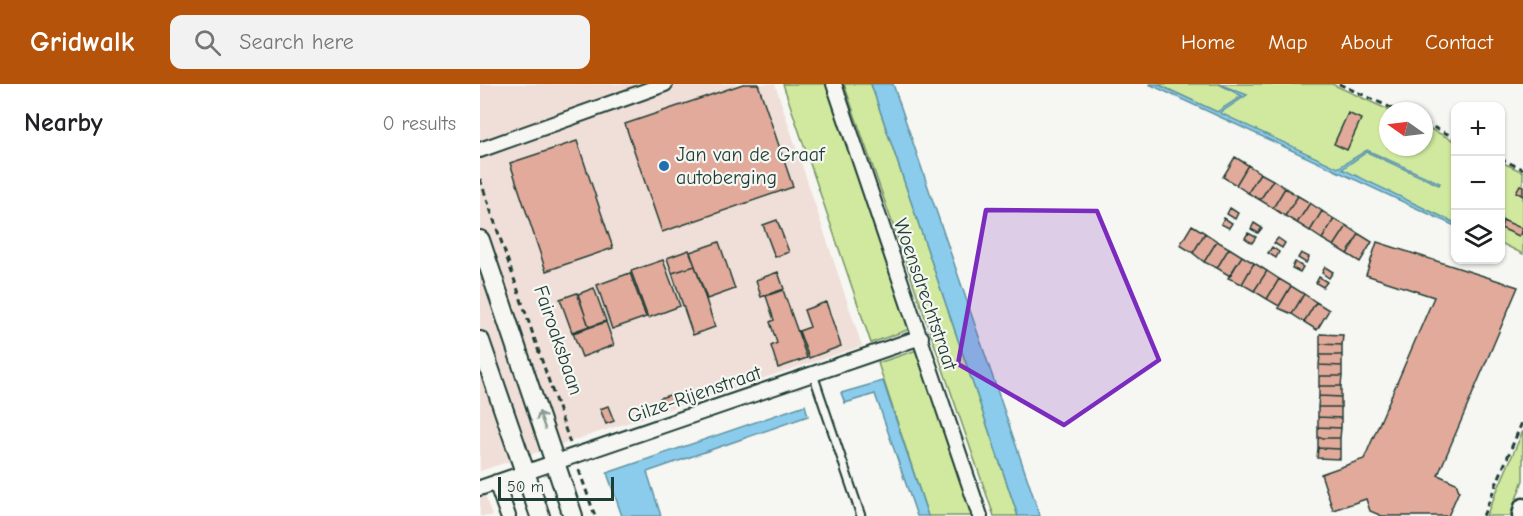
<!DOCTYPE html>
<html lang="en">
<head>
<meta charset="utf-8">
<style>
  :root { --surface:#fff; --page:#f2f2f2; --text:#202124; --muted:#757577; --line:#e0e0e0; --accent:#b45309 }
  body { margin:0; font-family:"Comic Neue",sans-serif; background:var(--page); color:var(--text) }
  .controls { position:absolute; right:18px; top:18px; display:grid; overflow:hidden; border-radius:12px; box-shadow:0 2px 4px #0004 }
  .controls button { width:54px; height:54px; display:grid; place-items:center; padding:0; border:0; border-bottom:2px solid var(--line); background:var(--surface); color:var(--text); font:30px sans-serif }
  .compass { position:absolute; left:899px; top:18px; width:54px; height:54px; border-radius:50%; background:var(--surface); box-shadow:0 2px 4px #0004; rotate:284deg }
  .scale { position:absolute; left:18px; bottom:15px; width:116px; box-sizing:border-box; padding-left:6px; border:3px solid #1f3d34; border-top:0; font-size:16px; line-height:21px; white-space:nowrap; color:#1f3d34; -webkit-text-stroke:4px #f6f6f2; paint-order:stroke }
  .list { margin:0; padding:0; list-style:none }
  h2 { display:flex; justify-content:space-between; align-items:center; height:78px; margin:0; padding:0 24px; font-size:26px }
  h2 small { font-size:20px; font-weight:400; color:var(--muted) }
  .icon { flex:none; width:33px; height:33px; fill:none; stroke:currentColor; stroke-width:2; stroke-linecap:round; stroke-linejoin:round }
  .map { position:relative; flex:none; width:1043px; height:432px; overflow:hidden }
  header { display:flex; align-items:center; gap:36px; box-sizing:border-box; height:84px; padding:0 30px; background:var(--accent); color:#fff }
  header strong { font-size:28px }
  nav { display:flex; gap:33px; margin-inline-start:auto; font-size:21px }
  .search { width:420px; height:54px; background:var(--page); display:flex; align-items:center; gap:15px; box-sizing:border-box; padding:0 21px; border-radius:12px; color:var(--muted); font-size:22px }
  main { display:flex }
  aside { flex:1; background:var(--surface) }
  .map>svg:first-child { display:block }
</style>
</head>
<body>
<header>
<strong>Gridwalk</strong>
<div class="search"><svg class="icon" aria-label="search" viewBox="0 0 24 24"><circle cx="10" cy="10" r="6"/><path d="M15 15l6 6"/></svg>Search here</div>
<nav><a>Home</a><a>Map</a><a>About</a><a>Contact</a></nav>
</header>
<main>
<aside>
<h2>Nearby<small>0 results</small></h2>
<ul class="list">
</ul>
</aside>
<div class="map">
<svg width="1043" height="432" viewBox="0 0 1043 432">
  <rect width="100%" height="100%" fill="#f6f6f2"/>
  <filter id="ink" filterUnits="userSpaceOnUse"><feTurbulence type="fractalNoise" baseFrequency=".0167" numOctaves="2"/><feDisplacementMap in="SourceGraphic" scale="12" xChannelSelector="R" yChannelSelector="G"/><feConvolveMatrix kernelMatrix="1 2 1 2 8 2 1 2 1" color-interpolation-filters="sRGB"/></filter>
  <g filter="url(#ink)">
    <path fill="#f0dfd8" d="M0,0H295L382,262L0,387Z
      M0,397L12,432H0Z"/>
    <path fill="#d0e99e" stroke="#789369" stroke-width="1.5" d="M303,0H346L430,245L391,259Z
      M364,0H391L538,432H514Z
      M677,0H852L911,27H908V63H944V42L975,57V139Z
      M1021,78L1043,88V170L1021,159Z
      M437,266L495,432H448L398,279Z
      M1043,347V396L1030,432H1006Z"/>
    <path fill="#8bccec" stroke="#6093a2" stroke-width="1.5" d="M391,0H413L560,432H538Z
      M669,0H677L737,28L762,12L739,0L767,11L740,29L858,84L887,66L960,99L959,101L887,68L862,85L975,139V142Z
      M403,297L448,432H437L395,310L365,319L361,309Z
      M325,321L328,332L167,388L181,432H142L127,389Z"/>
    <path fill="#e2aa9b" stroke="#1f3d34" stroke-width="1.5" d="M263,0H278L313,103L182,148L145,40Z
      M868,29L881,35L867,66L854,60Z
      M97,57L133,164L66,187L30,79Z
      M755,73L768,81L756,101L743,93Z
      M768,81L780,89L768,109L756,101Z
      M780,89L793,96L780,116L768,109Z
      M793,96L805,104L793,124L780,116Z
      M1040,101L1043,102V112L1036,108Z
      M805,104L818,112L805,132L793,124Z
      M818,112L830,119L817,139L805,132Z
      M830,119L842,127L830,147L817,139Z
      M750,124L758,129L755,135L747,130Z
      M842,127L854,135L842,155L830,147Z
      M744,134L752,139L749,144L741,140Z
      M854,135L867,142L854,162L842,155Z
      M297,136L309,168L295,173L283,141Z
      M1023,136L1043,145L1039,152L1021,144Z
      M774,139L782,144L778,149L771,145Z
      M712,141L725,149L713,169L700,161Z
      M867,142L879,150L867,170L854,162Z
      M725,149L737,157L724,178L713,169Z
      M768,149L776,153L772,159L765,154Z
      M879,150L892,158L880,178L867,170Z
      M798,154L805,159L802,164L794,159Z
      M737,157L749,164L737,184L724,178Z
      M239,158L255,205L227,215L210,168Z
      M897,158L1038,203L958,391L976,399L979,407L968,432H902L890,427L886,415L853,426L841,390L884,375L954,213L886,191Z
      M792,163L799,168L796,174L788,169Z
      M749,164L762,172L750,192L737,184Z
      M209,166L215,182L192,189L187,174Z
      M821,169L829,173L826,179L818,174Z
      M762,172L774,179L762,200L748,194Z
      M183,176L200,222L168,234L151,187Z
      M815,178L823,183L820,188L812,184Z
      M774,179L787,187L774,207L762,200Z
      M215,182L235,243L213,251L192,189Z
      M845,183L853,188L849,194L842,189Z
      M787,187L799,195L787,215L774,207Z
      M298,188L304,205L281,213L276,196Z
      M150,189L166,233L132,245L117,201Z
      M839,193L847,198L843,203L836,199Z
      M799,195L811,202L799,222L787,215Z
      M811,202L824,210L812,230L798,224Z
      M114,204L126,237L109,243L98,210Z
      M303,206L327,274L298,284L291,262L297,259L290,238L294,236L286,212Z
      M97,209L109,242L92,248L80,215Z
      M824,210L836,218L824,238L812,230Z
      M346,218L361,262L329,274L319,247L330,243L324,226Z
      M836,218L849,226L837,246L824,238Z
      M126,238L134,261L102,273L93,249Z
      M840,250L863,251L862,261L840,260Z
      M840,260L862,261V271H840Z
      M840,271H862V282L839,281Z
      M839,281L862,282V292H839Z
      M839,292H862L861,302H839Z
      M839,302H861V313L839,312Z
      M193,310L195,316L182,321L180,314Z
      M839,312L861,313V323H838Z
      M128,322L134,337L126,340L120,325Z
      M838,323H861V334L838,333Z
      M838,333L861,334V344L838,343Z
      M838,343L861,344L860,354H838Z
      M838,354H860V365L838,364Z
      M838,364L860,365V375L837,374Z"/>
    <g fill="none" stroke-linecap="round" stroke-linejoin="round">
      <defs>
        <path id="service" d="M333,290L381,432"/>
        <path id="minor" d="M354,0L500,432
          M0,66L185,0
          M16,398L28,432
          M0,404L441,253"/>
        <path id="tertiary" d="M1041,432L1043,423"/>
        <path id="secondary" d="M0,156L93,432
          M0,257L60,432"/>
      </defs>
      <use href="#service" stroke="#1f3d34" stroke-width="11"/>
      <use href="#minor" stroke="#1f3d34" stroke-width="18"/>
      <use href="#tertiary" stroke="#1f3d34" stroke-width="21"/>
      <use href="#secondary" stroke="#1f3d34" stroke-width="22"/>
      <path stroke="#1f3d34" stroke-width="3" stroke-dasharray="6 4.5" stroke-linecap="butt" d="M859,0L918,27
        M944,39L976,54
        M1020,75L1043,85
        M0,95L90,359
        M1041,149L1043,150
        M99,386L115,432
        M1003,432L1043,336"/>
      <use href="#service" stroke="#f6f6f2" stroke-width="7"/>
      <use href="#minor" stroke="#f6f6f2" stroke-width="14"/>
      <use href="#tertiary" stroke="#f6f6f2" stroke-width="16"/>
      <use href="#secondary" stroke="#f6f6f2" stroke-width="18"/>
    </g>
    <defs><path id="oneway-shaft" d="M-6 0H5M1.5-3L5.5 0L1.5 3" fill="none" stroke-width="1.6" stroke-linecap="round" stroke-linejoin="round" transform="scale(1.5)"/></defs>
    <use stroke="#8a9a93" href="#oneway-shaft" transform="translate(62 336) rotate(-109)"/>
  </g>
  <path fill="#7b2cbf" fill-opacity="0.2" stroke="#7b2cbf" stroke-width="4.5" stroke-linejoin="round" d="M506,126L617,127L679,276L584,341L478,280Z"/>
  <circle fill="#1f6fb2" stroke="#f6f6f2" stroke-width="2" cx="184" cy="82" r="6"/>
  <g text-anchor="middle" stroke-width="4.5" stroke-linejoin="round" paint-order="stroke">
    <g font-size="20" fill="#1f3d34" stroke="#f6f6f2" text-anchor="start">
      <text x="196" y="77">Jan van de Graaf<tspan x="196" dy="23">autoberging</tspan></text>
    </g>
    <g font-size="20" fill="#1f3d34" stroke="#f6f6f2">
      <text transform="translate(446 210) rotate(71)" y="7">Woensdrechtstraat</text>
      <text transform="translate(79 256) rotate(71)" y="7">Fairoaksbaan</text>
      <text transform="translate(214 310) rotate(-19)" y="7">Gilze-Rijenstraat</text>
    </g>
  </g>
</svg>
<div class="controls">
<button>+</button>
<button>−</button>
<button><svg class="icon" aria-label="layers" viewBox="0 0 24 24"><path d="M12 4l9 5-9 5-9-5zM3 14l9 5 9-5"/></svg></button>
</div>
<svg class="compass" viewBox="-18 -18 36 36"><path d="M0-13l5 13h-10z" fill="#e53935"/><path d="M0 13l5-13h-10z" fill="#757577"/></svg>
<div class="scale">50 m</div>
</div>
</main>
</body>
</html>
